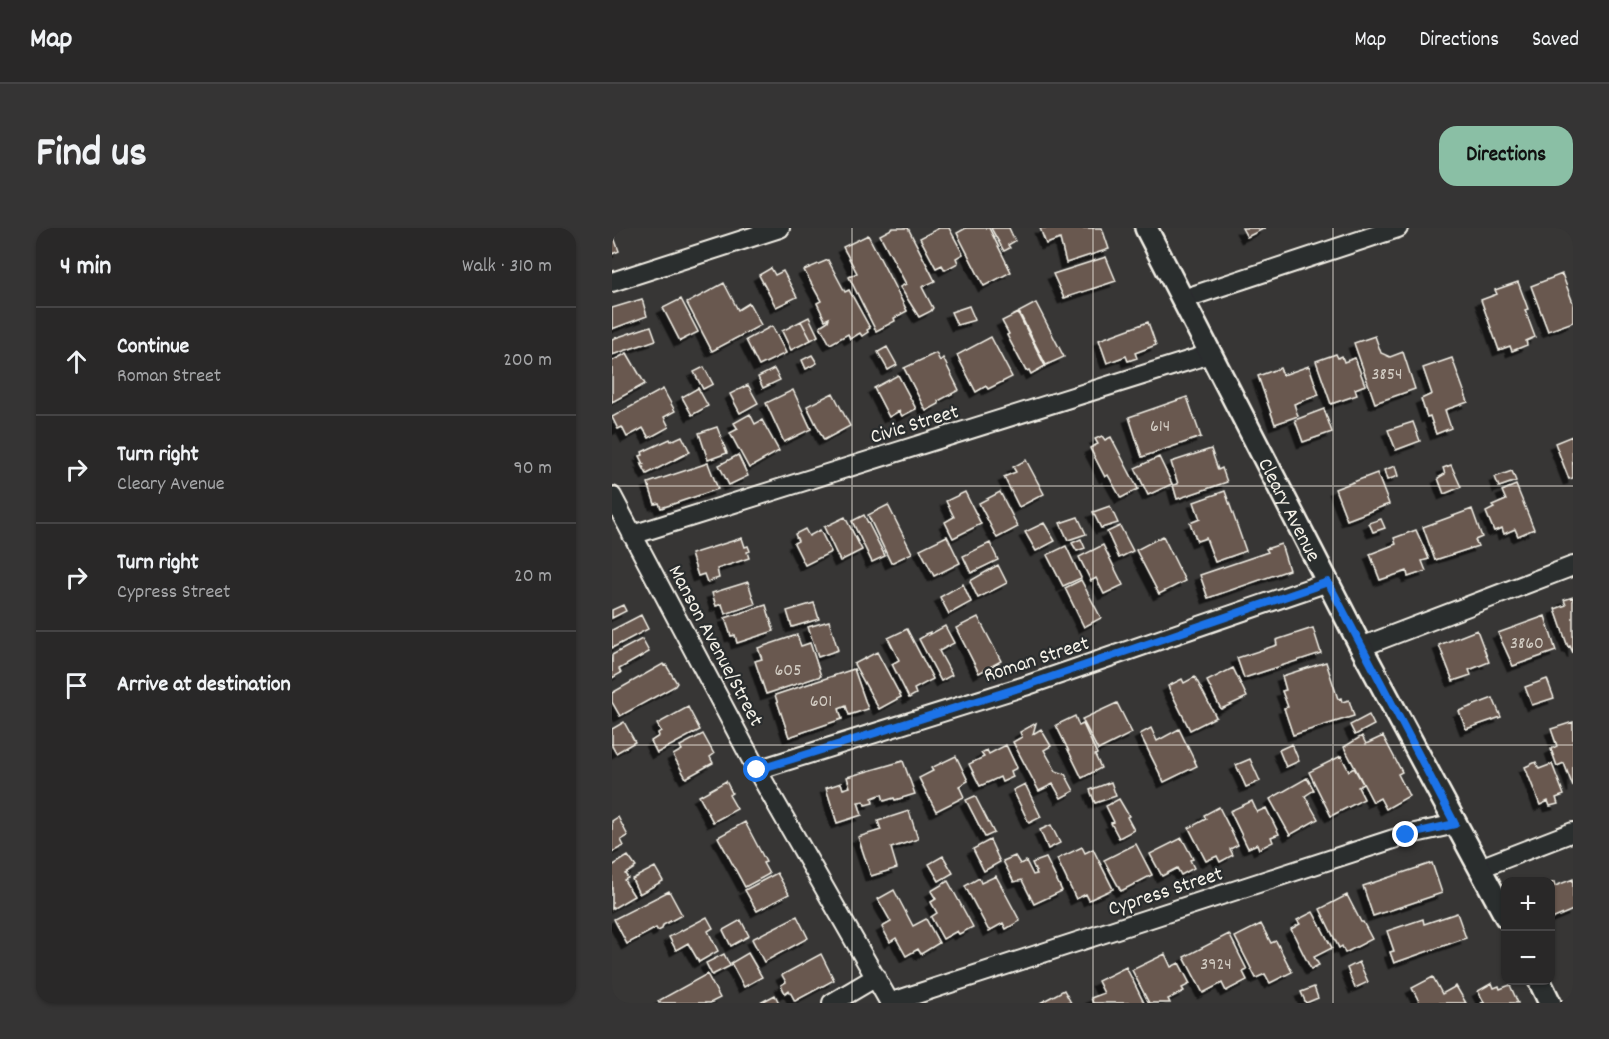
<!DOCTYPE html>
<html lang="en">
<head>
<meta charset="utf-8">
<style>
  :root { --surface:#292828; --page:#353434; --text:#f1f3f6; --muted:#a5a6a8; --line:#454445; --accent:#8abfa5 }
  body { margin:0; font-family:Dekko,sans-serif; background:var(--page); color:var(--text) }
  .controls { position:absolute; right:18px; bottom:18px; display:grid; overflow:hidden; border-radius:12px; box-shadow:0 2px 4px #0004 }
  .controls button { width:54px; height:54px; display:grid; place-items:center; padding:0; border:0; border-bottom:2px solid var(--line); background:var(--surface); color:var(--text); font:30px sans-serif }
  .stop { position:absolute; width:18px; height:18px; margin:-14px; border:4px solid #1a73e8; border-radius:50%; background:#fff }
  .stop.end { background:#1a73e8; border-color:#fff; box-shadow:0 2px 6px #0008 }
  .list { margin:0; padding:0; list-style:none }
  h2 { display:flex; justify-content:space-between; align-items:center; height:78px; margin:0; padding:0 24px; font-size:26px }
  h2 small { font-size:20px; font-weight:400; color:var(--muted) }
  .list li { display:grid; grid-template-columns:39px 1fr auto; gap:18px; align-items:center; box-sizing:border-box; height:108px; padding:0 24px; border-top:2px solid var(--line) }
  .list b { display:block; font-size:22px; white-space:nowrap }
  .list p { margin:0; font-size:20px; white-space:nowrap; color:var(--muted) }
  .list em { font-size:20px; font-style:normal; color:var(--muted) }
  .icon { flex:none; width:33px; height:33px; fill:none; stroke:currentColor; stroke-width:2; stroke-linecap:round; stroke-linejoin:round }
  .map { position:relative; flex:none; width:961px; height:775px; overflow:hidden; border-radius:18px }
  header { display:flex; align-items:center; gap:36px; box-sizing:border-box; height:84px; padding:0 30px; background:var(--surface); border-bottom:2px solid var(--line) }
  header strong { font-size:28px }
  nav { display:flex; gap:33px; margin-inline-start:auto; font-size:21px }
  .intro { display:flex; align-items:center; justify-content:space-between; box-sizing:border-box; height:144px; padding:0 36px }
  h1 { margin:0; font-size:42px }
  .button { padding:15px 27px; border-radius:18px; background:var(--accent); color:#111; font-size:21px; font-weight:700 }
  main { display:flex; gap:36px; padding:0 36px }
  aside { flex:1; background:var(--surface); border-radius:18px; box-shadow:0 2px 4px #0004 }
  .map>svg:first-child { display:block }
</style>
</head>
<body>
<header>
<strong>Map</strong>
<nav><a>Map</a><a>Directions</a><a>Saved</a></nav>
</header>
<div class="intro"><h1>Find us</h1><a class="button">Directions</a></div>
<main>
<aside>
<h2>4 min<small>Walk · 310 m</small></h2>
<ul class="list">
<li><svg class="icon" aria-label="ahead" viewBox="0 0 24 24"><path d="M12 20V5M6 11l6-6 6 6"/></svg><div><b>Continue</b><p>Roman Street</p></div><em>200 m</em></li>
<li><svg class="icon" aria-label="right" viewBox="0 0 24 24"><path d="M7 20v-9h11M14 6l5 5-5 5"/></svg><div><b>Turn right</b><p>Cleary Avenue</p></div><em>90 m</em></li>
<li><svg class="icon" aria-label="right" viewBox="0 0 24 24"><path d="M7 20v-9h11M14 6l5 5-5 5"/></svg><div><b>Turn right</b><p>Cypress Street</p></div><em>20 m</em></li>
<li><svg class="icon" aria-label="arrive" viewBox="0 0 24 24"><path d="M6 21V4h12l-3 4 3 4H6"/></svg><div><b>Arrive at destination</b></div></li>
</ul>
</aside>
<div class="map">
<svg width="961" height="775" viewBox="0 0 961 775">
  <defs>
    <filter id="shadow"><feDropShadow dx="-5.5" dy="5.5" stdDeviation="0" flood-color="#0009"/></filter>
  </defs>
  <rect width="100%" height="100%" fill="#373635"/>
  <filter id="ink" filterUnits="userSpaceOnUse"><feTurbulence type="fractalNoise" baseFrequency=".0167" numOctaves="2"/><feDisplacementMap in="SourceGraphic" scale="12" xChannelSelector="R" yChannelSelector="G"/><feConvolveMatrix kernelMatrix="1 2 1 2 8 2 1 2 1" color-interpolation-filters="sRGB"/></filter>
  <g filter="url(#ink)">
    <path fill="#695950" stroke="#f4f1e8" stroke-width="1.5" filter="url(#shadow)" d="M281,0H296L323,53L310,59L321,80L319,83L307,89L288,59L294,56L268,7Z
      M327,0H337L351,26L344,30L346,35L333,42L330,37L324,40L308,10Z
      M354,0H377L399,44L372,58L345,5Z
      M379,0H397L403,13L396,17L398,20L392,23Z
      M428,0H490L497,21L454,35L448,11L434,16Z
      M630,0H653L635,9Z
      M0,4L7,23L0,26Z
      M256,7L295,83L282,90L283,93L264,103L237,49L245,45L231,19Z
      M494,29L504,53L452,70L441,46Z
      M216,32L233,64L237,62L258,100L255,102L256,104L250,108L248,105L238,111L236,106L218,116L208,98L216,93L217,90L213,92L205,75L209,73L192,42Z
      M159,40L163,47L171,43L185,69L164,79L147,47Z
      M950,46L961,75V94L936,103L919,58Z
      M906,54L916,81L913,82L923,109L914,113L915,117L900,123L898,118L887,122L869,72L885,66L883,62Z
      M112,55L126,82L137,75L149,97L100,123L75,75Z
      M30,71L35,88L0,101V80Z
      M69,71L86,104L68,113L51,80Z
      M424,75L452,129L434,137L407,84Z
      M357,78L363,92L345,97L339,84Z
      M406,85L433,138L419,146L417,142L414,143L395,107L397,106L390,93Z
      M197,89L206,108L199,112L189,93Z
      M189,93L199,112L179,122L170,103Z
      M536,94L544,117L523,125L525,130L516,133L514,128L495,135L487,112Z
      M39,98L44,112L0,127V111Z
      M160,98L174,125L147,138L134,112Z
      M763,108L769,125L778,129L791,124L803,161L763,175L742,115Z
      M379,109L400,149L376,161L374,158L364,164L345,127Z
      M275,119L285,137L276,142L266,124Z
      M15,125L33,156L0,174V133Z
      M324,125L328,133L331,130L347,162L326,173L327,176L314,183L292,140Z
      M724,126L726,130L730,128L732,134L743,130L753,157L743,161L745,167L719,176L704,133Z
      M200,127L205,135L194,141L190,132Z
      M840,130L856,174L833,182L839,200L824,206L818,188L815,189L809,171L820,166L811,140Z
      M697,138L707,167L682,176L686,188L663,196L646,148L668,140L671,147Z
      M92,139L101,156L91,161L82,144Z
      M162,141L168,152L151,160L146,149Z
      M286,147L304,181L290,188L287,183L277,189L262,160Z
      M136,157L146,175L128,185L118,166Z
      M86,160L96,178L80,187L70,169Z
      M51,161L63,183L52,189L57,199L37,210L31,200L15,209L10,199L6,201L0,189Z
      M181,162L199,201L172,214L154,175Z
      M221,165L238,198L212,212L195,178Z
      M575,169L589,209L530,229L517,189Z
      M712,181L720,204L691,214L683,192Z
      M138,186L143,196L150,192L167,223L137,240L118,205L126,201L122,195Z
      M801,194L808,213L784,222L776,202Z
      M105,199L115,225L96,232L87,205Z
      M70,208L78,224L35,246L29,235L32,236L28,228L31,227L30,224L58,211L59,213Z
      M490,208L493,212L499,209L526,261L509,270L496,247L493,249L478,220L486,216L483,211Z
      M960,208L961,250L957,251L943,215Z
      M599,221L606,242L610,240L615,254L565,271L561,257L566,256L559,234Z
      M126,227L136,248L117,257L107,237Z
      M547,229L560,256L536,267L523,240Z
      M414,232L432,266L407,279L392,249L404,244L401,239Z
      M96,235L106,261L49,280L47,275L43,276L36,255Z
      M839,237L849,259L832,266L826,250L833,246L831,240Z
      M783,238L786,248L775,252L772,242Z
      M900,243L904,253L887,259L883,249Z
      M765,245L777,276L735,292L723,261Z
      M904,257L922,301L906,308L903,301L892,306L890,300L882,303L874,284L882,280L880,278L894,272L890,263Z
      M613,263L634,323L603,334L594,310L585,313L578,295L588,291L582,274Z
      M353,264L369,296L341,310L333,294L342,289L334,273Z
      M388,264L406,299L385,310L367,275Z
      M276,277L300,325L279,335L256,287Z
      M498,278L506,295L489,300L481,284Z
      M860,281L870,309L863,312L866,318L823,332L811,299Z
      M252,287L273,328L260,334L240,293Z
      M233,289L250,322L228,333L212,299Z
      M466,289L474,306L456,312L448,295Z
      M769,291L773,300L761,304L757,295Z
      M432,295L443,313L424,323L413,304Z
      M508,298L521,323L507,330L495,304Z
      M193,301L197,308L208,302L219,324L193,337L182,315L186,313L183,306Z
      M804,302L817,331L810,333L814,343L796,349L795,343L768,352L758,326L784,316L782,310Z
      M335,308L348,335L322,348L308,321Z
      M551,308L573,353L547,366L524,322Z
      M130,310L133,319L136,318L138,323L135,324L137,330L105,341L107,350L95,354L92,346L86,348L79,326Z
      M469,311L473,320L465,323L460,315Z
      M378,315L386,332L359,345L351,328Z
      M669,316L677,342L596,370L588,347L656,324L654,321Z
      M491,317L511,357L492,366L484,350L479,353L467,329Z
      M454,318L469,350L451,358L435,327Z
      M386,337L395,355L366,370L358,353Z
      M469,352L489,390L472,399L453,360Z
      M136,354L143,376L113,386L110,376L104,378L100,365Z
      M351,356L359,374L337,386L328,369Z
      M961,369V425L958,418L956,419L943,381L954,377L952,372Z
      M202,375L207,391L180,399L175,383Z
      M11,377L14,383L0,390V382Z
      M154,377L162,403L125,415L123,407L119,408L113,390Z
      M29,387L36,401L0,420V402Z
      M933,388L944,423L901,438L886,405Z
      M366,389L389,433L367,445L344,400Z
      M217,393L226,422L206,429L196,399Z
      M333,398L342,415L327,423L340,447L329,453L307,411L314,407L313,406L318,404L317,407Z
      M701,400L709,425L632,450L625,430L665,417L664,412Z
      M295,401L321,451L302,461L304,466L297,470L280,436L287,432L276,410Z
      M865,402L877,434L857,442L859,447L841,453L827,417Z
      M185,407L189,418L198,415L209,448L154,466L143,433L150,431L146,420Z
      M30,411L37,424L7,441L9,445L0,450V427Z
      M265,424L289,469L267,481L242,436Z
      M714,434L726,471L729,470L730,474L737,472L742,488L681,507L672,480L676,479L670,463L674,462L670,448Z
      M51,436L52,438L54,437L65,455L63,458L8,488L0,474V465Z
      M621,440L635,469L609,481L595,453Z
      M242,441L256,481L237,487L234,478L227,481L230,491L177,509L163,467Z
      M583,449L604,489L578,502L556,458L570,451L572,455Z
      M935,451L942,470L920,477L913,459Z
      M881,470L889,489L854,501L847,483Z
      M505,475L520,505L486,522L470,491Z
      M76,479L88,502L45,525L39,513L47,508L46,505L49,503L45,496Z
      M757,487L762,497L743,507L738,497Z
      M463,488L467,498L471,496L485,526L483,527L489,540L470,550L444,497Z
      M12,494L23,514L4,525L0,518V501Z
      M961,494V559L952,535L945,538L939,521L945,518L939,501Z
      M424,495L421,506L429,501L439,518L432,522L444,543L453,546L462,563L449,570L441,556L427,563L401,514L410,509L408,504Z
      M539,500L545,513L567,501L585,538L552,554L528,506Z
      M91,506L102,526L98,529L101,535L74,550L61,527L70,522L68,518Z
      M750,508L754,516L771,508L790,544L786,546L797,568L774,581L768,570L761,574L732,519Z
      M680,516L687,533L674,539L667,522Z
      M394,517L405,540L399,543L401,549L390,554L388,549L368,558L357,536L372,529L369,525L375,522L377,526Z
      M344,528L356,553L347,558L352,569L324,583L307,550L321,543L319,540Z
      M729,528L737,543L742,540L751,556L746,559L752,571L719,588L697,544Z
      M638,531L648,553L634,559L624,537Z
      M291,533L303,566L283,572L282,570L272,573L270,566L260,570L261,575L253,577L252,573L246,574L250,587L225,595L214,560L229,555L231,561L238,559L235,549Z
      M924,534L927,541L940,536L952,567L944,570L946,576L938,578L936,573L928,577L913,539Z
      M695,550L702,562L693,568L706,591L678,607L658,571Z
      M114,553L120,565L117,567L125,581L101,594L87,568Z
      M499,554L504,568L483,575L478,562Z
      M413,556L429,589L417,595L401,562Z
      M363,568L382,605L373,609L354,572Z
      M507,571L517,588L515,589L522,602L507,610L499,595L502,594L494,578Z
      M640,573L645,584L654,580L667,606L659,609L661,614L647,621L645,616L636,620L618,583Z
      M607,579L626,617L618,621L621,627L608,634L605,628L594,633L577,600L594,591L592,587Z
      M297,583L306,611L279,620L285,640L259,648L246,609L269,602L266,593Z
      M6,589L16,608L9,612L12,618L0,624V593Z
      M133,594L154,634L151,635L157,646L133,659L106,609Z
      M439,597L448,615L436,621L428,602Z
      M570,610L581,631L578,632L582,640L569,647L565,640L550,648L538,626Z
      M378,612L388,634L372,643L361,621Z
      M524,616L540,647L509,663L492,632Z
      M470,619L473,625L481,621L501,661L477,672L474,666L464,671L445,631Z
      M16,628L24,639L13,646L16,650L12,652L22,668L0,681V638Z
      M331,628L341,645L327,653L317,636Z
      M403,628L408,636L414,633L421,647L425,646L420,635L434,630L450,663L422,676L410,652L402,654L391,633Z
      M820,635L830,665L761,688L751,658Z
      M43,639L51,653L27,666L20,651Z
      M165,645L177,666L145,683L133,662Z
      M384,648L408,693L394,701L391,695L377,703L353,658L367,650L369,655Z
      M961,651V682L940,691L939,655L942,654L943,658Z
      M336,653L361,699L347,706L345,703L331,711L319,689L325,685L319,674L324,671L319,663Z
      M282,662L301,698L314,691L327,715L309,726L306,721L294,728L284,710L278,714L270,699L279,694L266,671Z
      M57,663L70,687L51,697L50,701L46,703L44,700L15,716L2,691Z
      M735,667L749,694H751L760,711L733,725L730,718L727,720L708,681Z
      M701,684L720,720L702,729L707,737L699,741L679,701L688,696L685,692Z
      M845,685L854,710L782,735L778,724L782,723L775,703L811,691L812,696Z
      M185,688L196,710L152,734L140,711Z
      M95,689L101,700L96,703L106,723L87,734L76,715L64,722L57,709Z
      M129,692L137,708L119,718L111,702Z
      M649,696L659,715L664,713L680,744L658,755L653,746L644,750L623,709Z
      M617,706L635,742L631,744L635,752L614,763L610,755L591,765L572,729Z
      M136,725L150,749L132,759L119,735Z
      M112,726L118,738L100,747L94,735Z
      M209,726L222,752L183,773L177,762L173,765L169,757L174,754L170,747Z
      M553,726L559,739L567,735L578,756L570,760L572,763L556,771L558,775H537L520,742Z
      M747,734L756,754L743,760L735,740Z
      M514,739L532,775H481L479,770L492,765L486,753Z
      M95,746L108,770L98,775H47L46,773Z
      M821,749L830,766L844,758L854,775H808L800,760Z
      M880,755L882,760L887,758L888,761L898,757L906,775H869L872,774L866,763Z
      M702,759L706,770L694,775L689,764Z
      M452,762L459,775H428Z
      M163,767L167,775H148Z"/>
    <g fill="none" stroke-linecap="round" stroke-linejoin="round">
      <defs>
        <path id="minor" d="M0,54L168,0
          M571,71L786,0
          M0,268L145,542L278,775
          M20,307L598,126
          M749,419L961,338
          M145,542L413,458L716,354
          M868,640L961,604
          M220,775L264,749
          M277,775L794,607L844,596"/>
        <g id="tertiary">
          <path id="s1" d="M534,0L749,419L894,689"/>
          <path d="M927,752L938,775"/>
        </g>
      </defs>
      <use href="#minor" stroke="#f4f1e8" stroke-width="22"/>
      <use href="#tertiary" stroke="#f4f1e8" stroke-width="26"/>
      <use href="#minor" stroke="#2a2d2e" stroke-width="18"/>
      <use href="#tertiary" stroke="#2a2d2e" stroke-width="21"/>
    </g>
  </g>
  <g fill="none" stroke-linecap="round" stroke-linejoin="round" filter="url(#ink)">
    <path stroke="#1a73e8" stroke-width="8" d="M145,542L413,458L716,354L843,596L794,607"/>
  </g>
  <path fill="none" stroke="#f4f1e8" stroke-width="1.5" stroke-opacity="0.55" d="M240,0V775M481,0V775M721,0V775M0,258H961M0,517H961"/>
  <g text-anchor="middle" stroke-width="4.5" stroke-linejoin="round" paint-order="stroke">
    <g font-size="18" fill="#d1cbc2">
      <text x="775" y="151">3854</text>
      <text x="548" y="203">614</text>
      <text x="915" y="420">3860</text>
      <text x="176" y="447">605</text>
      <text x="209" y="478">601</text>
      <text x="604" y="741">3924</text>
    </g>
    <g font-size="21" fill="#f4f1e8" stroke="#2a2d2e">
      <text transform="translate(302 195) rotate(-17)" y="7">Civic Street</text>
      <text dy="7" stroke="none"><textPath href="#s1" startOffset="316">Cleary Avenue</textPath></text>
      <text transform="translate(105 417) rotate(62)" y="7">Manson Avenue/Street</text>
      <text transform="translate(424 430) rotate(-18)" y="7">Roman Street</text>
      <text transform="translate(553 662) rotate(-18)" y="7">Cypress Street</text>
    </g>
  </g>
</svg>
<div class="controls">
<button>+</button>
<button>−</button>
</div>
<div class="stop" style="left:145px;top:542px"></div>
<div class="stop end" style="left:794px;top:607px"></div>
</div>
</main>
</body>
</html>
